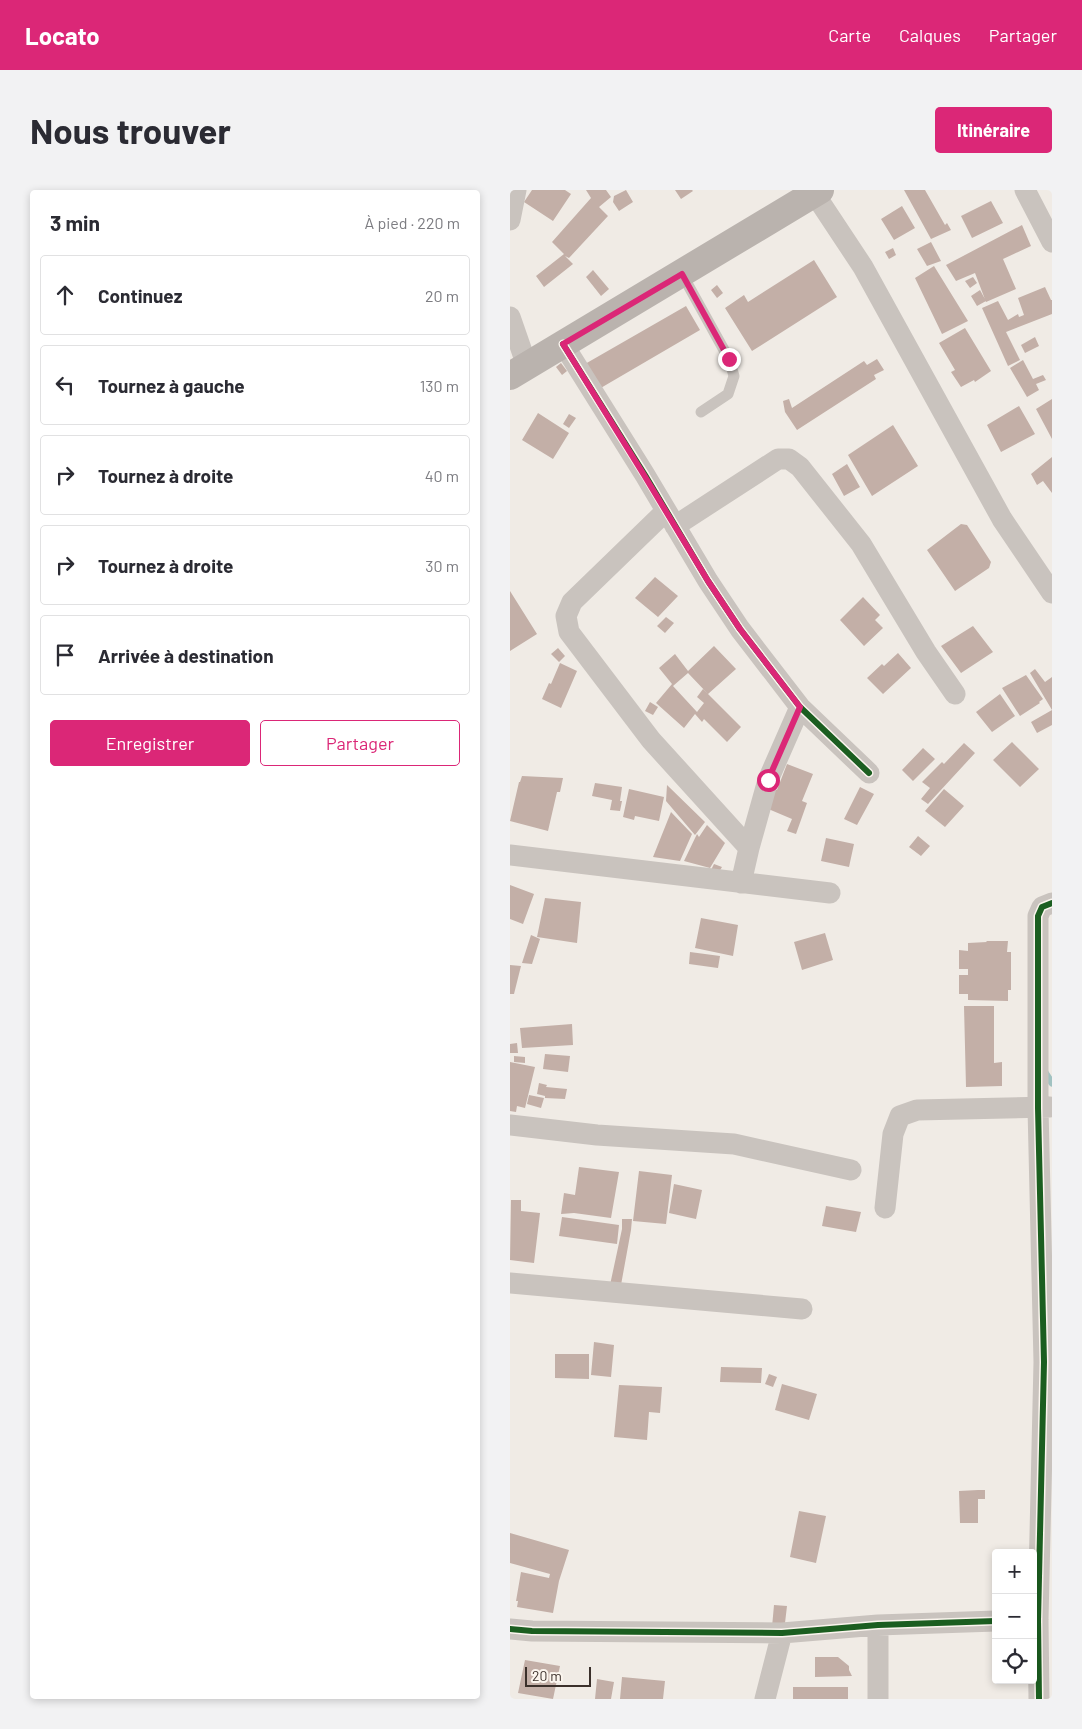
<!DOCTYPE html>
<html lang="fr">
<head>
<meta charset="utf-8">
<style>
  :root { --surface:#fff; --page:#f2f2f3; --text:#2b2b33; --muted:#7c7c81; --line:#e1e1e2; --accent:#db2777 }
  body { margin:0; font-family:Barlow,sans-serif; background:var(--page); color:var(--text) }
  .controls { position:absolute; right:15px; bottom:15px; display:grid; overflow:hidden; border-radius:5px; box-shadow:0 2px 8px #0003 }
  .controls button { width:45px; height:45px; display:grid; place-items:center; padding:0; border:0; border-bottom:1px solid var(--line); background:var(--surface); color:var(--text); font:25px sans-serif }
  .scale { position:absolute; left:15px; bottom:12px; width:66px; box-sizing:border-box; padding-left:5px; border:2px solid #3b302b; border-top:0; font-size:14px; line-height:18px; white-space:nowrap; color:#3b302b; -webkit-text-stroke:4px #fbf5ee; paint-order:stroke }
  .stop { position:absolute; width:15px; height:15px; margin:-11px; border:4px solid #db2777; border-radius:50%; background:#fff }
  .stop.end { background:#db2777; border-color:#fff; box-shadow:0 1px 5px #0008 }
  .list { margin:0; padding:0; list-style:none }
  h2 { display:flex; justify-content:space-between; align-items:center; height:65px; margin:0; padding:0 20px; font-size:21px }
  h2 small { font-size:16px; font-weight:400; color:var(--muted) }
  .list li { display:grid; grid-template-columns:32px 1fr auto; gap:15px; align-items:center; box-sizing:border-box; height:80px; margin:0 10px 10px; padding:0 10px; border:1px solid var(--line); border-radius:5px }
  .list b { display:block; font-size:19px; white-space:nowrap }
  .list em { font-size:16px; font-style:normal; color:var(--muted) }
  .actions { display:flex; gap:10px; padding:15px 20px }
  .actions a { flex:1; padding:11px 0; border:1px solid var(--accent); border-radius:5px; text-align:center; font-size:18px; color:var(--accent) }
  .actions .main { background:var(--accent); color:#fff }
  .icon { flex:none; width:28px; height:28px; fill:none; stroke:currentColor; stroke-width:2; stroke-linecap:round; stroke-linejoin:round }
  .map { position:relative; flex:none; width:542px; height:1509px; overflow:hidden; border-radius:5px }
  header { display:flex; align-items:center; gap:30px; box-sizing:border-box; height:70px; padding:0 25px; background:var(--accent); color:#fff }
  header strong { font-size:24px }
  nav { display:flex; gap:28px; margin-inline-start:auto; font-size:18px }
  .intro { display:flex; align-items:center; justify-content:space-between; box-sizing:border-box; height:120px; padding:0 30px }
  h1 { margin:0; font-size:35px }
  .button { padding:12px 22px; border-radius:5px; background:var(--accent); color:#fff; font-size:18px; font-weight:700 }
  main { display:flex; gap:30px; padding:0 30px }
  aside { flex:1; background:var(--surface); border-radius:5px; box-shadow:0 2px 8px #0003 }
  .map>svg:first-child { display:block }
</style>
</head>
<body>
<header>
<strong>Locato</strong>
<nav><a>Carte</a><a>Calques</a><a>Partager</a></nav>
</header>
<div class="intro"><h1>Nous trouver</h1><a class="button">Itinéraire</a></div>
<main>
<aside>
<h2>3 min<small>À pied · 220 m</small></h2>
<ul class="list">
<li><svg class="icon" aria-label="ahead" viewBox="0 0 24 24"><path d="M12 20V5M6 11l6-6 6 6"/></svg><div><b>Continuez</b></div><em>20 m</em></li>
<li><svg class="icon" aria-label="left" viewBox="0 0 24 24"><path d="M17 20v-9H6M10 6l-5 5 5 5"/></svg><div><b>Tournez à gauche</b></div><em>130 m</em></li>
<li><svg class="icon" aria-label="right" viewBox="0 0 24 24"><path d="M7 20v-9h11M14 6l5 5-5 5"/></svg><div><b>Tournez à droite</b></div><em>40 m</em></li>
<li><svg class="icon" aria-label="right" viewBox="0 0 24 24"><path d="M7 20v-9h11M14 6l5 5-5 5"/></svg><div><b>Tournez à droite</b></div><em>30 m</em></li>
<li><svg class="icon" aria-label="arrive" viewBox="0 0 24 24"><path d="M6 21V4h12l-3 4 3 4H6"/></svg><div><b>Arrivée à destination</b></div></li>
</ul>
<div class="actions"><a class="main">Enregistrer</a><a>Partager</a></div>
</aside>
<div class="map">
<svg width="542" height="1509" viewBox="0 0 542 1509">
  <rect width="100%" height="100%" fill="#f0ebe5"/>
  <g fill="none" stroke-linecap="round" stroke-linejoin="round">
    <path stroke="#a1c2c1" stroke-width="7" d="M534,881L542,893"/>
  </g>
  <path fill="#c3afa7" d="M22,0H55L61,4L43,31L14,12Z
    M76,0H96L101,7L89,17L98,26L59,68L55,66L63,74L34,97L26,86L54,64L42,52L81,8Z
    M116,0L123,12L109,21L103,12L104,6Z
    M165,0H182L183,1L171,9Z
    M394,0H415L435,35L437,33L441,40L421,49Z
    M481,11L493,33L462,48L451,26Z
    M392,16L405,38L384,50L371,29Z
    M512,35L521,56L493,69L506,99L476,112L465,83L446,91L436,75Z
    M421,52L431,71L417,76L407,59Z
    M383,58L386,65L379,69L375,62Z
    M304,70L327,107L242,161L215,118L234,105L238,112Z
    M424,76L458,131L432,144L405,88Z
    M83,80L99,99L91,106L76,87Z
    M463,87L467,93L460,98L455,91Z
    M207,95L213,103L207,108L201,100Z
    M535,97L541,110H542V124L496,142L510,170L498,176L472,118L488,111L498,130L508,124L509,127L514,125L508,108Z
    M470,100L476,111L467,116L461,106Z
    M176,116L190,140L89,199L75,174Z
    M455,138L481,181L465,192L464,190L451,197L441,182L445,180L429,153Z
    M525,147L529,156L515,163L511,155Z
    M367,169L374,180L364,185L366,189L287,240L275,222L273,211L279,209L282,218L354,171L357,175Z
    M513,170L523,189L533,185L536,190L526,194L529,200L517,207L500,178Z
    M51,173L57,181L52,185L46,177Z
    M542,209V249L526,219Z
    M509,216L525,244L491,262L477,235Z
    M28,223L59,243L43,269L12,250Z
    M59,224L66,228L59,238L53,234Z
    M383,235L408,276L362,306L338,265Z
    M542,267V303L533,291L527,295L521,284Z
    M337,274L350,297L334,306L322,284Z
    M451,334L457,335L481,372L479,378L445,401L417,360Z
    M145,387L168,406L148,427L125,408Z
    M0,401L27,444L0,461Z
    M353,407L370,425L365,430L373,438L354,456L330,430Z
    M156,427L164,433L155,443L147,436Z
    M463,436L483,462L451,483L431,456Z
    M204,456L226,479L198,504L178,483L163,496L187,522L194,513L187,507L193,499L231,537L217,552L194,529L192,532L185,524L174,538L146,513L162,494L149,478L165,464L178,481Z
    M48,458L55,466L49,472L41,464Z
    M388,463L401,478L373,504L357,488L372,474L374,476Z
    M50,473L67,481L51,518L32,509L39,493L41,494Z
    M525,479L535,492L542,487V520L520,483Z
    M516,485L533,509L529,512L530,513L510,526L492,498Z
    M490,504L505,526L482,542L466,522Z
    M140,512L148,517L143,525L135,521Z
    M542,520V535L527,543L521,532Z
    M502,552L529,579L510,597L483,570Z
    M454,553L465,563L418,614L411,609L420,598L412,592L432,572L434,574Z
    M413,558L425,569L403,591L392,580Z
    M277,574L303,584L292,611L297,613L286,644L277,641L282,629L256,618L263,598L267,600Z
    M12,586L53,588L50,602H47L38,641L0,631L9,592H10Z
    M85,593L112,597L110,611H112L110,621L100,620L102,610L82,606Z
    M157,595L195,632L185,645L156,611Z
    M350,597L364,604L347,635L334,629Z
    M119,599L154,607L149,631L125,626L124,630L113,627Z
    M434,599L454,616L435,637L415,621Z
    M161,622L182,644L170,671L143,667Z
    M197,635L215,653L200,678L174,671L187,644L189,647Z
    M408,646L420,656L411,666L399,657Z
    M316,648L344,654L339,677L311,671Z
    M204,674L212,677L207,685L200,682Z
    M0,695L24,704L13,734L0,729Z
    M35,708L71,712L67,753L27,747Z
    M191,728L228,735L223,766L185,758Z
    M315,743L323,770L292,780L284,752Z
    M21,745L30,749L22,774L12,773Z
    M476,751H498L497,762H501V800H498V811L458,810V804H449V785H458V779H449V760L458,761V753L477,752Z
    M180,762L210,766L208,778L179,774Z
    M0,775L11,776L4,804H0Z
    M454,816H484V873L492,872V896L456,897Z
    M62,834L63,855L12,858L10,838Z
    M7,853L8,863H0V854Z
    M35,864L60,866L58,882L33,879Z
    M4,866L15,867V873L4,872Z
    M0,872L25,877L15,918L7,916L6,922L0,921Z
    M29,893L37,895L36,897L57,899L55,909L35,908V906L27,904Z
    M19,905L34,908L31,918L17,914Z
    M69,977L109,982L101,1028L64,1023L51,1024L54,1003L65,1005Z
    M129,981L162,985L156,1034L123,1031Z
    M164,994L192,1000L186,1029L159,1023Z
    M1,1010H11V1021L30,1023L24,1073L0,1070Z
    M316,1016L351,1022L346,1042L312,1036Z
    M52,1027L109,1035L107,1054L49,1046Z
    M112,1029H122L121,1040L111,1095H100L112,1039Z
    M84,1152L104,1155L101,1187L81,1185Z
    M45,1164H79V1189L45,1188Z
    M211,1177L252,1178L251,1193L210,1192Z
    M259,1184L267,1187L263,1197L255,1194Z
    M272,1194L307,1204L299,1230L265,1220Z
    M109,1195L152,1197L150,1223L139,1222L137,1250L104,1247Z
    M468,1300H475V1309H468V1333H450L449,1301Z
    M289,1321L316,1326L306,1373L280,1367Z
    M0,1343L59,1360L49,1391L43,1423L7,1417L8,1411H6L11,1382L39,1388L40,1384L0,1373Z
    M264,1415L277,1416L275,1433L262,1437Z
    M305,1467H328L339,1476V1480L342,1486L305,1487Z
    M15,1470L50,1476L43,1509L8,1503Z
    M112,1487L155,1491L153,1509H110Z
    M87,1489L104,1492L101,1509H85Z
    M283,1497H338V1509H283Z"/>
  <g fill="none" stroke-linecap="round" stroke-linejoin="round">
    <path stroke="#c9c3be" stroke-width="11" d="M172,84L219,169L224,186L218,204L191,222"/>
    <path stroke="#c9c3be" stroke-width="21" d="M302,0L353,77L492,329L542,403
      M515,0L542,52
      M0,30L6,0
      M0,127L17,176
      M53,154L135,285L198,391L230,439L290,517L359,583
      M156,321L62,412L56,426L59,442L141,550L239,658
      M165,336L268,269H279L290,277L351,354L416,462L445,504
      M0,665L320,703
      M231,693L239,658L258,590L290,517
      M0,935L87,945L224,954L341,980
      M375,1018L383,944L390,926L407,920L540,917
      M0,1093L292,1119
      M0,1439L22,1441L272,1443L368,1435L486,1431
      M255,1509L272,1443
      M368,1509V1435
      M529,1509L528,1430L534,1172L528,918V726L532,717L542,713"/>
    <path stroke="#bab3ae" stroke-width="28" d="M0,186L310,0"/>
    <defs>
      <path id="cycleway" d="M53,154L135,285L198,391L230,439L290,517L359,583
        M0,1439L22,1441L272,1443L368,1435L486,1431
        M529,1509L528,1430L534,1172L528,918V726L532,717L542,713"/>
    </defs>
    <use href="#cycleway" stroke="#fbf5ee" stroke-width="9"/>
    <use href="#cycleway" stroke="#1b5e20" stroke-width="6"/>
  </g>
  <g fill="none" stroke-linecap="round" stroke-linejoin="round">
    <path stroke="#db2777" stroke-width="6" d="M219,169L172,84L53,154L134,285L198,391L230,439L290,517L258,590"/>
  </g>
</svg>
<div class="controls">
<button>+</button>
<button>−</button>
<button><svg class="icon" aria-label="locate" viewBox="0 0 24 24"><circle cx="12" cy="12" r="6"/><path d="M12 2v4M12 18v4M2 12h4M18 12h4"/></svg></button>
</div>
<div class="scale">20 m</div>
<div class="stop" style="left:258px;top:590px"></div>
<div class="stop end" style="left:219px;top:169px"></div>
</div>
</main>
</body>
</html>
